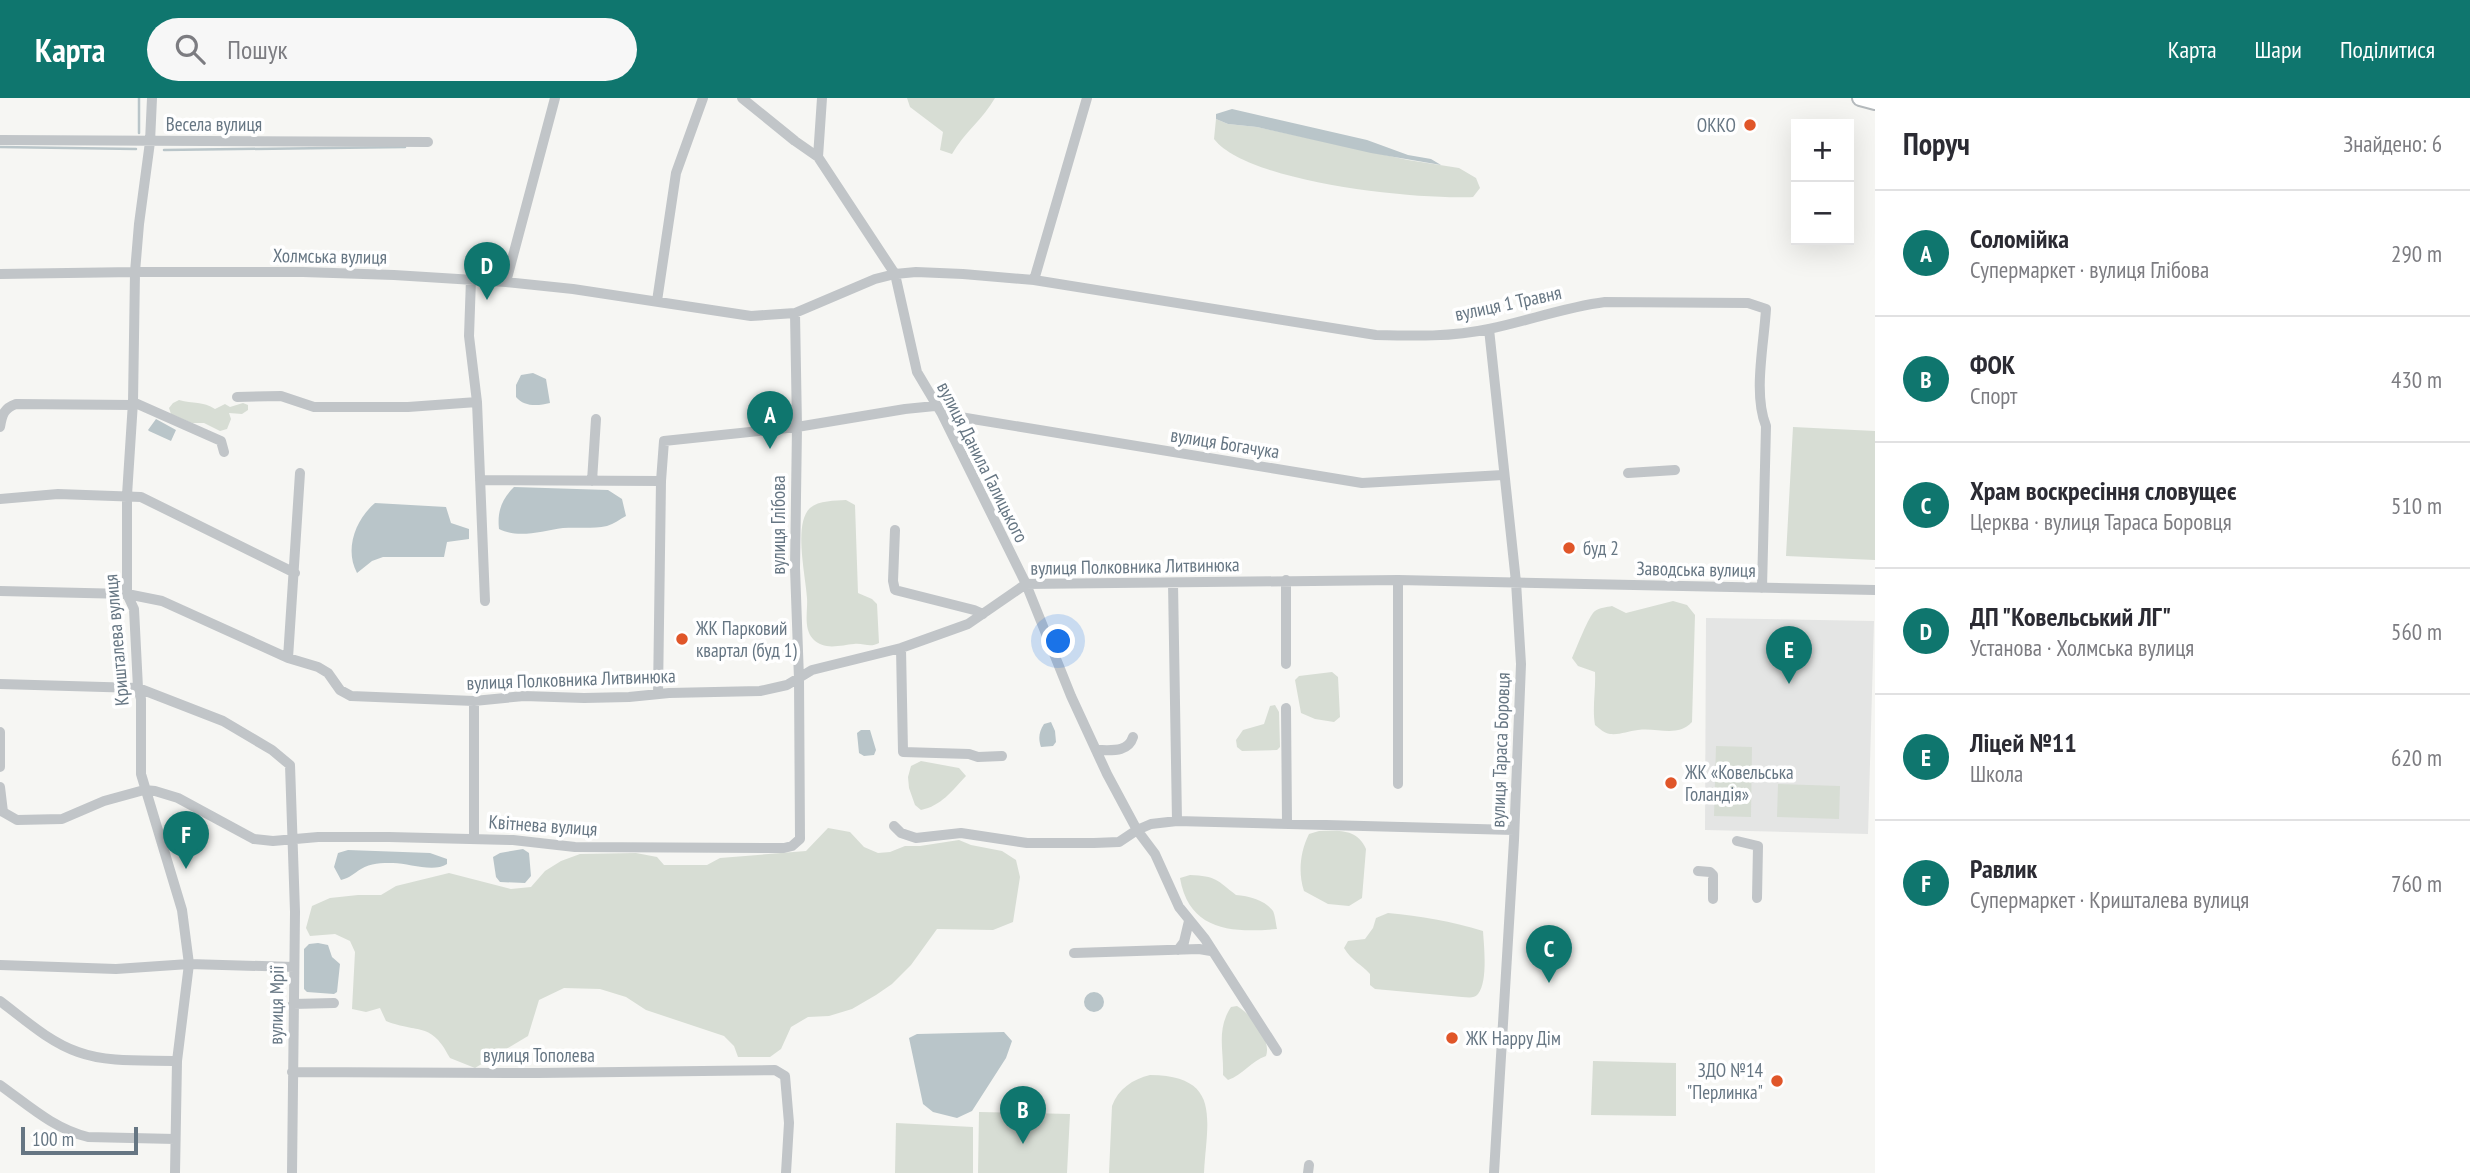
<!DOCTYPE html>
<html lang="uk">
<head>
<meta charset="utf-8">
<style>
  :root { --surface:#fff; --page:#f7f7f7; --text:#2b2b33; --muted:#7c7c81; --line:#e1e1e2; --accent:#0f766e }
  body { margin:0; font-family:"PT Sans Narrow",sans-serif; background:var(--page); color:var(--text) }
  .controls { position:absolute; right:21px; top:21px; display:grid; overflow:hidden; border-radius:0px; box-shadow:0 7px 28px #0002 }
  .controls button { width:63px; height:63px; display:grid; place-items:center; padding:0; border:0; border-bottom:2px solid var(--line); background:var(--surface); color:var(--text); font:35px sans-serif }
  .scale { position:absolute; left:21px; bottom:18px; width:117px; box-sizing:border-box; padding-left:7px; border:4px solid #667683; border-top:0; font-size:19px; line-height:24px; white-space:nowrap; color:#667683; -webkit-text-stroke:5px #fff; paint-order:stroke }
  .you { position:absolute; left:1059px; top:544px; width:24px; height:24px; margin:-18px; border:5px solid #fff; border-radius:50%; background:#1a73e8; box-shadow:0 0 0 10px #1a73e833 }
  .badge { display:grid; place-items:center; width:46px; height:46px; border-radius:50%; background:var(--accent); color:#fff; font-size:23px; font-weight:700 }
  .pin { position:absolute; translate:-50% -58px; filter:drop-shadow(0 2px 4px #0008) }
  .pin::after { content:''; position:absolute; top:37px; width:24px; height:21px; background:inherit; clip-path:polygon(0 0,100% 0,50% 100%) }
  .list { margin:0; padding:0; list-style:none }
  h2 { display:flex; justify-content:space-between; align-items:center; height:91px; margin:0; padding:0 28px; font-size:30px }
  h2 small { font-size:23px; font-weight:400; color:var(--muted) }
  .list li { display:grid; grid-template-columns:46px 1fr auto; gap:21px; align-items:center; box-sizing:border-box; height:126px; padding:0 28px; border-top:2px solid var(--line) }
  .list b { display:block; font-size:26px; white-space:nowrap }
  .list p { margin:0; font-size:23px; white-space:nowrap; color:var(--muted) }
  .list em { font-size:23px; font-style:normal; color:var(--muted) }
  .icon { flex:none; width:38px; height:38px; fill:none; stroke:currentColor; stroke-width:2; stroke-linecap:round; stroke-linejoin:round }
  .map { position:relative; flex:none; width:1875px; height:1075px; overflow:hidden }
  header { display:flex; align-items:center; gap:42px; box-sizing:border-box; height:98px; padding:0 35px; background:var(--accent); color:#fff }
  header strong { font-size:33px }
  nav { display:flex; gap:38px; margin-inline-start:auto; font-size:24px }
  .search { width:490px; height:63px; background:var(--page); display:flex; align-items:center; gap:18px; box-sizing:border-box; padding:0 24px; border-radius:38px; color:var(--muted); font-size:26px }
  main { display:flex }
  aside { flex:1; background:var(--surface) }
  .map>svg:first-child { display:block }
</style>
</head>
<body>
<header>
<strong>Карта</strong>
<div class="search"><svg class="icon" aria-label="search" viewBox="0 0 24 24"><circle cx="10" cy="10" r="6"/><path d="M15 15l6 6"/></svg>Пошук</div>
<nav><a>Карта</a><a>Шари</a><a>Поділитися</a></nav>
</header>
<main>
<div class="map">
<svg width="1875" height="1075" viewBox="0 0 1875 1075">
  <rect width="100%" height="100%" fill="#f6f6f3"/>
  <path fill="#e4e5e4" d="M1706,520L1874,523L1868,736L1705,732Z"/>
  <path fill="#d7ddd4" d="M907,0H995C983,21 964,35 952,56L940,52L943,34L910,9Z
    M1216,21L1228,26L1257,29L1408,62L1459,70L1476,80L1480,90L1473,99C1418,102 1248,85 1214,41Z
    M179,302C193,306 203,303 215,311L225,306L230,309L243,305L248,307V312L242,316L229,315L231,321L227,331L220,333L204,325H192L171,316L169,310L173,305Z
    M1793,329L1875,333V462L1786,458Z
    M846,402L855,407L858,495L872,501L877,506L879,545C870,550 864,545 854,546C841,547 824,553 813,541C803,530 808,513 807,500C806,479 793,426 810,410C819,402 835,403 846,402Z
    M1673,503L1687,507L1695,517L1692,624C1677,640 1657,629 1638,632C1628,633 1620,637 1610,636C1604,635 1600,631 1595,627C1592,609 1596,592 1595,574L1578,568L1572,560C1576,551 1589,517 1595,513C1599,510 1607,509 1612,508L1626,515Z
    M1332,574L1338,579L1340,619L1334,624L1315,621L1301,615L1295,582L1299,578Z
    M1275,607L1279,614L1280,649L1277,652L1242,653L1237,649L1236,642L1243,632L1264,626L1270,608Z
    M1716,648L1752,649L1751,719L1714,718Z
    M921,663L959,670L966,678C952,693 941,708 921,712L915,707L909,690L908,679L911,668Z
    M1778,686L1840,688L1839,721L1777,719Z
    M828,730L850,734L864,749L878,755L890,754L905,748H920L959,742L971,747L1002,753L1016,762L1020,779L1013,824L993,832L937,831L911,867L892,886L876,897L852,911L829,918L808,919L791,929L781,951L770,959H738L734,948L724,938L646,912L626,899L600,891L564,890L539,902L528,938L475,970L450,960C431,923 419,936 386,923L380,910L366,914L352,911L355,854L350,843L335,836L310,838L306,830L312,808L330,800L358,797H381L396,788L449,775L511,791L531,789L545,773L561,763L580,756L636,755L657,759L664,767H707L720,760L806,753Z
    M1319,733C1338,733 1357,730 1366,751L1362,800L1349,808L1328,806L1304,793C1298,775 1300,754 1309,736Z
    M1190,777C1216,778 1217,782 1236,797C1249,798 1265,802 1273,813C1275,817 1276,826 1277,831C1232,835 1189,833 1180,780Z
    M1388,815C1421,818 1451,823 1483,833C1484,848 1488,884 1478,896C1474,901 1467,899 1462,899L1375,891L1370,887V876C1361,866 1352,863 1344,850L1348,843L1365,841L1373,830L1376,820Z
    M1237,908C1251,916 1272,942 1266,958C1251,963 1243,977 1228,982L1223,977C1224,952 1216,932 1231,909Z
    M1593,963L1676,965V1018L1591,1017Z
    M1150,977C1222,978 1207,1021 1204,1075H1109L1112,1008C1118,991 1133,981 1150,977Z
    M979,1014L1070,1016L1067,1075H978Z
    M896,1025L973,1029V1075H895Z"/>
  <path fill="#b9c5c9" d="M1232,11L1367,42L1408,57L1431,61L1441,67L1371,55L1257,29L1228,26L1216,21V16Z
    M533,275L546,281L550,305C538,308 524,309 516,299V287L521,277Z
    M156,321L176,332L171,343L149,333L148,332Z
    M514,389L608,392L622,401L626,418C620,421 614,426 607,428C592,431 578,429 563,430C541,433 519,441 499,431C497,413 502,401 514,389Z
    M375,405L446,409L451,425L469,431V441L447,444L444,459H383L372,463L357,475C344,451 356,421 375,405Z
    M1051,624L1055,633L1056,644L1053,648L1041,649C1038,640 1039,634 1044,626Z
    M861,632H870L876,652L874,657L864,658L859,655L857,635Z
    M523,751L529,755L531,778L525,785L500,784L496,779L493,759L500,755Z
    M348,752L430,755L447,761V766C433,775 409,765 393,765C381,765 371,765 361,771C354,775 350,780 341,782L334,769L338,755Z
    M318,845L328,847L332,859L340,866L337,894L334,896L307,894L304,891V851L309,846Z
    M1084 904a10 10 0 1 1 20 0a10 10 0 1 1-20 0Z
    M1004,934L1012,943L1006,960L972,1013L957,1020L933,1014L923,1006L909,940L917,936Z"/>
  <g fill="none" stroke-linecap="round" stroke-linejoin="round">
    <path stroke="#b9c5c9" stroke-width="2.5" d="M139,35V0
      M0,49L136,51
      M164,52L405,49"/>
    <defs>
      <path id="major" d="M1860,0L1875,4"/>
    </defs>
    <use href="#major" stroke="#b4b9bc" stroke-width="18"/>
    <path stroke="#c1c5c8" stroke-width="10" d="M152,0L150,44L139,126L135,174L133,304L127,397V496L134,511L138,590L141,601V676L182,812L189,866L177,963L175,1075
      M742,0L795,43L818,59
      M822,0L818,59L895,176L917,274L942,316L1026,486L1071,598L1107,676L1137,732L1155,756L1179,809L1205,841L1277,953
      M0,42L428,44
      M0,176L135,174H303L394,177L506,184L573,191L751,218L795,215L875,181L895,176L916,174L963,176L1034,182L1376,237C1414,238 1452,239 1489,231C1528,223 1565,209 1605,204L1748,205L1766,211C1764,246 1753,296 1766,328L1762,490
      M471,181L469,238L477,304L485,503
      M1034,182L1087,0
      M506,184L555,0
      M657,203L676,75L703,0
      M1489,231L1516,484L1521,566L1514,742L1494,1075
      M237,299L281,298L314,309H408L477,304
      M133,304L221,343L224,354
      M942,316L1362,385L1503,377
      M0,329C2,317 4,310 16,306L133,307
      M1628,375L1675,372
      M480,382L661,383L658,596
      M592,383L596,321
      M661,383L664,343L797,329L795,215
      M0,401L58,396L141,399L295,475
      M895,432L893,483L895,492L974,512L983,516
      M1398,482V686
      M1173,485L1177,723
      M0,493L127,496L162,503L288,560L318,569L328,575L340,592L351,598L474,603L524,598L584,600L629,599L669,595L760,593L787,587L812,572L901,550L968,526L1026,486L1398,482L1875,492
      M901,550L903,654L969,656L978,659L1002,658
      M288,560L300,375
      M1286,566V482
      M0,586L138,590L223,623L272,652L290,667L295,814L292,1075
      M474,603V740
      M1286,610L1287,724
      M0,634V669
      M1096,652C1111,652 1128,655 1133,639
      M0,689L3,714L17,722L62,721L104,703L144,692L155,693L178,700L254,741L273,743L318,739H389L513,742L575,749L784,750L792,748L800,741L799,581L795,470L797,329L905,311L935,308
      M894,728L901,735L916,740L961,735L1027,745H1094L1119,744L1137,732L1151,726L1177,723L1514,732
      M1737,743L1758,748L1757,800
      M1698,773L1710,774L1713,777V801
      M1178,852L1184,844L1189,823
      M1074,855L1199,851L1211,853
      M0,867L116,871L189,866L294,869
      M0,903C24,921 49,944 78,954C108,965 145,962 177,963
      M293,906L334,905
      M292,974L538,975L775,972L785,978L789,1025L786,1075
      M0,987C28,1007 54,1031 88,1039L175,1041
      M1308,1075L1309,1067"/>
    <use href="#major" stroke="#fff" stroke-width="14"/>
  </g>
  <g fill="#e05629" stroke="#fff" stroke-width="2.5">
    <circle cx="1750" cy="27" r="7"/>
    <circle cx="1569" cy="450" r="7"/>
    <circle cx="682" cy="541" r="7"/>
    <circle cx="1671" cy="685" r="7"/>
    <circle cx="1452" cy="940" r="7"/>
    <circle cx="1777" cy="983" r="7"/>
  </g>
  <g text-anchor="middle" stroke-width="7" stroke-linejoin="round" paint-order="stroke">
    <g font-size="19" fill="#667683" stroke="#fff">
      <text x="214" y="33">Весела вулиця</text>
      <text transform="translate(330 158) rotate(1)" y="7">Холмська вулиця</text>
      <text transform="translate(1508 205) rotate(-12)" y="7">вулиця 1 Травня</text>
      <text transform="translate(1225 345) rotate(9)" y="7">вулиця Богачука</text>
      <text transform="translate(983 364) rotate(63)" y="7">вулиця Данила Галицького</text>
      <text transform="translate(778 427) rotate(-90)" y="7">вулиця Глібова</text>
      <text transform="translate(1135 468) rotate(-1)" y="7">вулиця Полковника Литвинюка</text>
      <text transform="translate(1696 471) rotate(1)" y="7">Заводська вулиця</text>
      <text transform="translate(116 542) rotate(-95)" y="7">Кришталева вулиця</text>
      <text transform="translate(571 581) rotate(-2)" y="7">вулиця Полковника Литвинюка</text>
      <text transform="translate(1500 652) rotate(-88)" y="7">вулиця Тараса Боровця</text>
      <text transform="translate(543 727) rotate(4)" y="7">Квітнева вулиця</text>
      <text transform="translate(276 907) rotate(-89)" y="7">вулиця Мрії</text>
      <text x="539" y="964">вулиця Тополева</text>
    </g>
    <g font-size="19" fill="#667683" stroke="#fff" text-anchor="start">
      <text x="1736" y="34" text-anchor="end">ОККО</text>
      <text x="1583" y="457">буд 2</text>
      <text x="696" y="537">ЖК Парковий<tspan x="696" dy="22">квартал (буд 1)</tspan></text>
      <text x="1685" y="681">ЖК «Ковельська<tspan x="1685" dy="22">Голандія»</tspan></text>
      <text x="1466" y="947">ЖК Happy Дім</text>
      <text x="1763" y="979" text-anchor="end">ЗДО №14<tspan x="1763" dy="22">"Перлинка"</tspan></text>
    </g>
  </g>
</svg>
<div class="controls">
<button>+</button>
<button>−</button>
</div>
<div class="scale">100 m</div>
<div class="you"></div>
<div class="pin badge" style="left:770px;top:351px">A</div>
<div class="pin badge" style="left:1023px;top:1046px">B</div>
<div class="pin badge" style="left:1549px;top:885px">C</div>
<div class="pin badge" style="left:487px;top:202px">D</div>
<div class="pin badge" style="left:1789px;top:586px">E</div>
<div class="pin badge" style="left:186px;top:771px">F</div>
</div>
<aside>
<h2>Поруч<small>Знайдено: 6</small></h2>
<ul class="list">
<li><span class="badge">A</span><div><b>Соломійка</b><p>Супермаркет · вулиця Глібова</p></div><em>290 m</em></li>
<li><span class="badge">B</span><div><b>ФОК</b><p>Спорт</p></div><em>430 m</em></li>
<li><span class="badge">C</span><div><b>Храм воскресіння словущеє</b><p>Церква · вулиця Тараса Боровця</p></div><em>510 m</em></li>
<li><span class="badge">D</span><div><b>ДП &quot;Ковельський ЛГ&quot;</b><p>Установа · Холмська вулиця</p></div><em>560 m</em></li>
<li><span class="badge">E</span><div><b>Ліцей №11</b><p>Школа</p></div><em>620 m</em></li>
<li><span class="badge">F</span><div><b>Равлик</b><p>Супермаркет · Кришталева вулиця</p></div><em>760 m</em></li>
</ul>
</aside>
</main>
</body>
</html>
